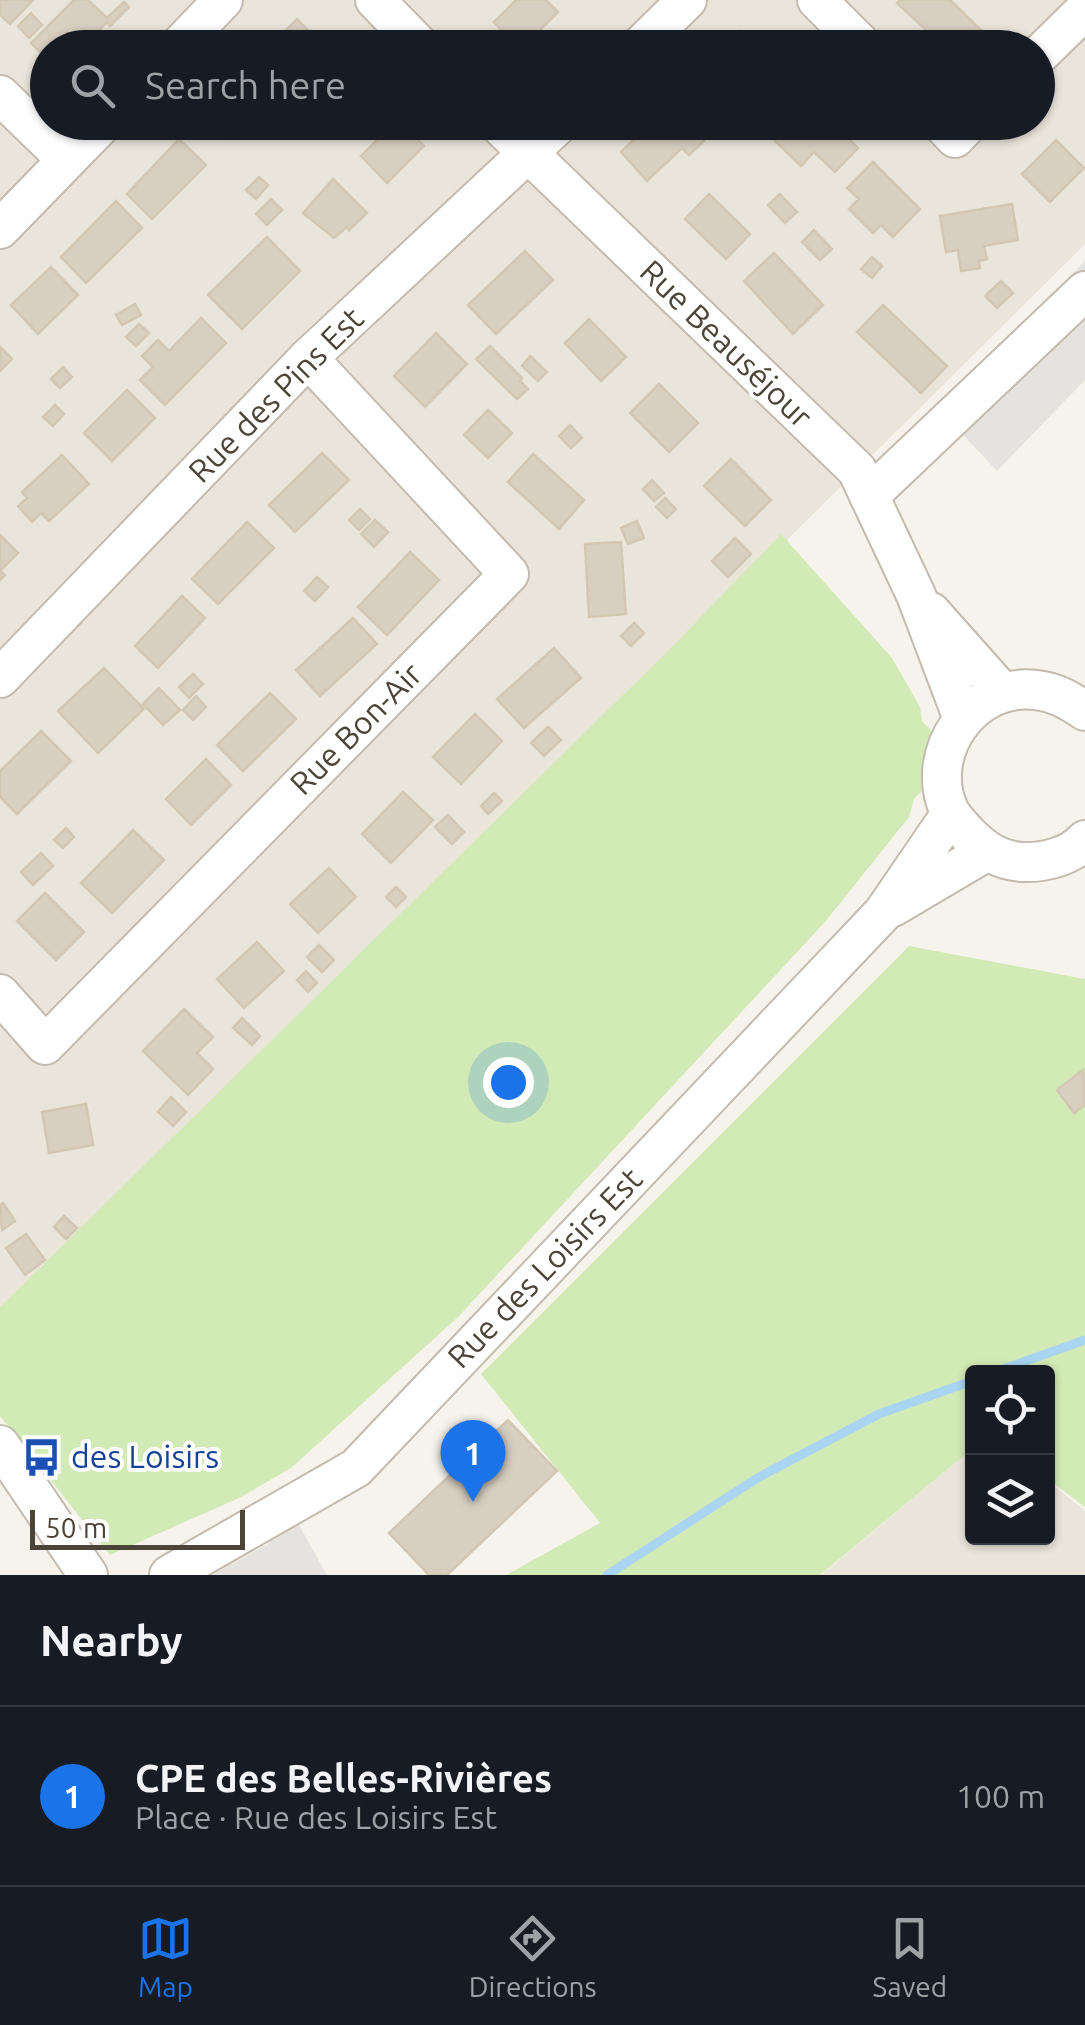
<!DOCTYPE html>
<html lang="en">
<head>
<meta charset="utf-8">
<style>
  :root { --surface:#171b24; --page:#242831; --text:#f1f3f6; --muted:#9ea1a6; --line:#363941; --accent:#1a73e8 }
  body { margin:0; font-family:Ubuntu,sans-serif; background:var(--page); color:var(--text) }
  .controls { position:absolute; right:30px; bottom:30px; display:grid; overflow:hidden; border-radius:10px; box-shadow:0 2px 8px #0004 }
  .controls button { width:90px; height:90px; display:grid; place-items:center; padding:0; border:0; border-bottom:2px solid var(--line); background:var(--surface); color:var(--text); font:50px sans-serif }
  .scale { position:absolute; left:30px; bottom:25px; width:215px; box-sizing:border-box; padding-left:10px; border:5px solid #4b4439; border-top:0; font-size:28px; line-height:35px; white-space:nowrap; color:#4b4439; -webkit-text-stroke:8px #fff; paint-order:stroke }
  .you { position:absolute; left:508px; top:1082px; width:35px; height:35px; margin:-25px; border:8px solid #fff; border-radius:50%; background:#1a73e8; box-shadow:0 0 0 15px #1a73e833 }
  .badge { display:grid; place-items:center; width:65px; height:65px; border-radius:50%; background:var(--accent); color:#fff; font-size:32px; font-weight:700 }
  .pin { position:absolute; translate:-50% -82px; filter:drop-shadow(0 2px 5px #0008) }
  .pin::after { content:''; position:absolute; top:52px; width:35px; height:30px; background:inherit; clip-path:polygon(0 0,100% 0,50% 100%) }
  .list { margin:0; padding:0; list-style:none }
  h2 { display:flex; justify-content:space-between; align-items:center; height:130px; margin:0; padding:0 40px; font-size:42px }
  h2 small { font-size:32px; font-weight:400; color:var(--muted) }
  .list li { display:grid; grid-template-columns:65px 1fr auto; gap:30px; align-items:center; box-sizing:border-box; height:180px; padding:0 40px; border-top:2px solid var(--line) }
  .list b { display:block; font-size:38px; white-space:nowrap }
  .list p { margin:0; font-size:32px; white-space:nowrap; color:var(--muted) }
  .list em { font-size:32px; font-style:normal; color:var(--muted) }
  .icon { flex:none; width:55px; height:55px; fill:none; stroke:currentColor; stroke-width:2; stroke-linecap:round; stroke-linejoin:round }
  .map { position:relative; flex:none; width:1085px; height:1575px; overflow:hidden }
  .search { position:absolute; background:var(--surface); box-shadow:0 2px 8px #0004; left:30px; right:30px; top:30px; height:110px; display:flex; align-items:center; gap:25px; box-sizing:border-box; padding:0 35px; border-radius:55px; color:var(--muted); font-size:38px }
  .sheet { height:310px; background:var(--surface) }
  nav { display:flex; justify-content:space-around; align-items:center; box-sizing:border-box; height:140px; border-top:2px solid var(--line); background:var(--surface); font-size:28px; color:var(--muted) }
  nav a { display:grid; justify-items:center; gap:5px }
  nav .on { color:var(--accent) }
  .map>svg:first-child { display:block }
</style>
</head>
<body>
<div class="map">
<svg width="1085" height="1575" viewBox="0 0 1085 1575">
  <rect width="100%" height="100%" fill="#f6f3ec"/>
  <path fill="#eae5da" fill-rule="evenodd" d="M0,0H1085V244L0,1322ZM48,48H1038V122H48Z
    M972,1449V1538H1048V1481L1085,1511V1575H821Z"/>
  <path fill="#d2eab5" d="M781,534L892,658L920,707L922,721L957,757L914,799L909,817L825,922L458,1317L291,1468L239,1498L110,1555L0,1416V1307L671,648Z
    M909,946L1085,979V1507L1048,1479V1372H972V1449L820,1575H506L600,1523L481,1374Z"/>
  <path fill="#e5e3e0" d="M1085,261V380L997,471L938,408Z
    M294,1516L327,1575H212L270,1543L265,1533Z"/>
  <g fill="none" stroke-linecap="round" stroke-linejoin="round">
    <path stroke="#a9d4f2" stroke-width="9" d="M995,1372L1085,1340
      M607,1575L759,1477L879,1414L972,1381"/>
  </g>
  <path fill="#d8cfc1" stroke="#d3c7b4" stroke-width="2.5" d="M0,0H33L10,24L0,15Z
    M74,0H88L107,18L124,2L129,7L110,26L107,22L81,48H48V60L31,43Z
    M516,0H546L558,12L522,48H518L494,22Z
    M900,0H950L981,30L963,48H943L922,32L925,29L897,3Z
    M31,13L42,25L29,38L18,26Z
    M297,19L325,48L271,45Z
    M740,31L758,48H724Z
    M216,122H248L232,139Z
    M395,122H401L424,146L387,183L361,156Z
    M652,122H686L704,141L689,155L682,148L647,181L621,152Z
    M782,122H832L858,148L835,172L814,152L801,166L774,140L785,129Z
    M179,139L206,165L152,219L127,194Z
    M1056,140L1084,168L1050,202L1022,174Z
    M873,162L920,209L893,237L881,225L873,233L849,209L859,199L847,188Z
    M259,177L268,185L256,199L246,190Z
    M333,179L367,213L349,230L347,227L334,238L303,213Z
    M709,194L750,234L726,259L685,219Z
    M780,194L797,212L785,223L768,205Z
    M271,199L282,210L267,225L256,214Z
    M116,201L142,228L86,283L61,257Z
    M1012,204L1018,240L984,246L987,259L979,261L980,268L961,271L958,250L946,252L940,216Z
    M814,230L832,249L820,260L802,242Z
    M267,237L300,271L242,329L208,295Z
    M525,251L553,280L496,334L468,305Z
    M774,253L823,305L793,334L744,281Z
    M872,257L882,266L872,278L861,269Z
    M51,267L78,295L38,334L11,305Z
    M1001,281L1013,293L997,308L985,296Z
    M135,304L141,315L122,325L116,315Z
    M883,305L947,366L921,393L857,332Z
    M201,318L226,343L165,405L140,380L153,367L142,356L158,340L169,351Z
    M589,319L626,357L601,381L565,343Z
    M139,324L149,333L136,346L126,337Z
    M436,333L467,364L425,407L394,376Z
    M490,346L522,378L520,381L528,389L517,399L476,359Z
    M0,347L12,359L0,371Z
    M530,356L547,372L538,381L522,366Z
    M63,367L72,377L60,388L51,379Z
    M659,384L698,423L669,452L630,413Z
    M127,390L155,418L112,461L84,433Z
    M55,405L64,414L53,426L43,417Z
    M488,410L512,433L488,458L464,435Z
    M570,425L582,438L571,448L559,436Z
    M322,453L349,480L295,532L269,505Z
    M533,454L584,500L559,529L508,482Z
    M62,455L89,484L49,521L41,513L32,522L18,506L27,498L22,492Z
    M731,459L771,500L745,526L704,486Z
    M652,480L664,493L654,501L643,489Z
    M665,498L676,509L667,518L656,507Z
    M360,509L370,519L359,530L349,520Z
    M375,520L388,532L374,547L361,534Z
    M637,521L644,538L628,544L621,528Z
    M247,522L274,548L218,604L192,579Z
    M0,535L18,553L0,571L5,575L0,580Z
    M735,538L751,554L728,577L712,561Z
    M621,542L626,614L589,617L585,544Z
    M410,552L439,580L387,635L358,607Z
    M317,577L328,587L315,601L304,591Z
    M182,596L205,618L158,668L135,646Z
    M353,618L377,644L320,696L296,670Z
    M634,623L644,633L631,646L621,636Z
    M554,648L581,678L524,728L497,699Z
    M104,668L144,709L98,753L58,711Z
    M193,674L203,684L189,698L179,687Z
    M159,688L180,710L163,725L143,704Z
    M270,693L296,719L243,771L217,745Z
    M196,696L206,707L193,720L183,710Z
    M475,714L502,741L461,784L433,757Z
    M548,727L561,740L544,756L531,743Z
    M41,731L71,761L17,814L0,797V771Z
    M206,759L231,785L191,825L166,799Z
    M403,792L433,820L391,863L362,834Z
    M494,793L502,801L488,814L481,806Z
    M448,815L464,832L452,844L435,827Z
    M66,828L74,837L63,848L54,840Z
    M133,830L164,860L112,913L81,883Z
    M41,853L53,866L33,885L21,872Z
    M329,868L356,897L318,933L290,904Z
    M396,887L406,897L396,907L386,897Z
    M45,893L84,932L56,960L17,921Z
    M257,942L284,971L244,1008L217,979Z
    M319,945L334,960L322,972L307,957Z
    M306,971L317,983L308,992L297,980Z
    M184,1009L213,1037L197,1053L213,1069L188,1095L143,1051Z
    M242,1018L260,1036L252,1045L233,1028Z
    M1083,1070L1085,1105L1074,1113L1057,1090Z
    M171,1097L186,1112L173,1126L158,1112Z
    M86,1104L93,1145L49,1153L42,1112Z
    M3,1203L15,1221L2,1230L0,1205Z
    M64,1216L77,1228L66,1239L54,1227Z
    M26,1234L45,1260L25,1275L6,1248Z
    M508,1420L557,1471L447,1575H429L389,1533Z"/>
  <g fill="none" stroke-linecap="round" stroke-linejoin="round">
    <defs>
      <path id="minor" d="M375,0L422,48
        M817,0L865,48
        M177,48L223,0
        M638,48L687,0
        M1038,56L1085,10
        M0,95L67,160
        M496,122L857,470L916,595L963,719
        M940,122L955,138L970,122
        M0,229L104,122
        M869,496L1085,291
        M931,612L1003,693
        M0,678L308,358L561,122
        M1085,711C1069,700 1055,692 1036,690C972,682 923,753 949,810C953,819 961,826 968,834C984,850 998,860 1021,862C1043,863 1070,857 1085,840
        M893,907L986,852
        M0,994L45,1045L509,574L308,358
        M0,1445L88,1575
        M169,1575L356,1468L883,913L950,815"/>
    </defs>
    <use href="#minor" stroke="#c2bbae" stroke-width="42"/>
    <use href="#minor" stroke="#fff" stroke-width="38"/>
  </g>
  <defs>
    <symbol id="bus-bare" viewBox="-9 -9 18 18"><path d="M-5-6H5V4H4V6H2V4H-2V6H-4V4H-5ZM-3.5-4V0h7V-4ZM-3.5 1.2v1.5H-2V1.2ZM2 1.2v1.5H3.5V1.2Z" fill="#1a4fb4" stroke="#fff" stroke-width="2.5" paint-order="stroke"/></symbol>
  </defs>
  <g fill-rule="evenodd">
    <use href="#bus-bare" x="14" y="1430" width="55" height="55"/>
  </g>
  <g text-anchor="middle" stroke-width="8" stroke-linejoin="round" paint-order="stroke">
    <g font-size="32" fill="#4b4439" stroke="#fff">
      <text transform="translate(726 344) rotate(44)" y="11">Rue Beauséjour</text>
      <text transform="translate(276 395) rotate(-45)" y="11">Rue des Pins Est</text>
      <text transform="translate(356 729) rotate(-45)" y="11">Rue Bon-Air</text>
      <text transform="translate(545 1268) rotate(-46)" y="11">Rue des Loisirs Est</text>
    </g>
    <g font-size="32" fill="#164399" stroke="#fff" text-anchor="start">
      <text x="71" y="1468">des Loisirs</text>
    </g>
  </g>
</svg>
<div class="controls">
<button><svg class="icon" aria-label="locate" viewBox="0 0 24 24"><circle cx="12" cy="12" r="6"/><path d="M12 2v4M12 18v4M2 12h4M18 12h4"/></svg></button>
<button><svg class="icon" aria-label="layers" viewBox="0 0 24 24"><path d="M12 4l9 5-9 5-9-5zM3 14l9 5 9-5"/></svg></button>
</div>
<div class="scale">50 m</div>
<div class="you"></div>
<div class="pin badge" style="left:473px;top:1502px">1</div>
<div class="search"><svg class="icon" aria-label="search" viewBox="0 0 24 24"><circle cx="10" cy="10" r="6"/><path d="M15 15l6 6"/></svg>Search here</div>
</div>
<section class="sheet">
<h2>Nearby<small></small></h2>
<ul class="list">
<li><span class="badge">1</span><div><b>CPE des Belles-Rivières</b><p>Place · Rue des Loisirs Est</p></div><em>100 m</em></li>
</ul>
</section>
<nav>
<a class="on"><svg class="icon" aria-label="map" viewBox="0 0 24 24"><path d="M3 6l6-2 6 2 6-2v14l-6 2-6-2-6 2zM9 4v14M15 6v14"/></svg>Map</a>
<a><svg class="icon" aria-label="directions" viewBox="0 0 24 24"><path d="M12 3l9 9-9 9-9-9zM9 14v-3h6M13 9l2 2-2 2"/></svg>Directions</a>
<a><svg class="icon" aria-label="saved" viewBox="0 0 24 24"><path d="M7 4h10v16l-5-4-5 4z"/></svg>Saved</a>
</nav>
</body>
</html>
